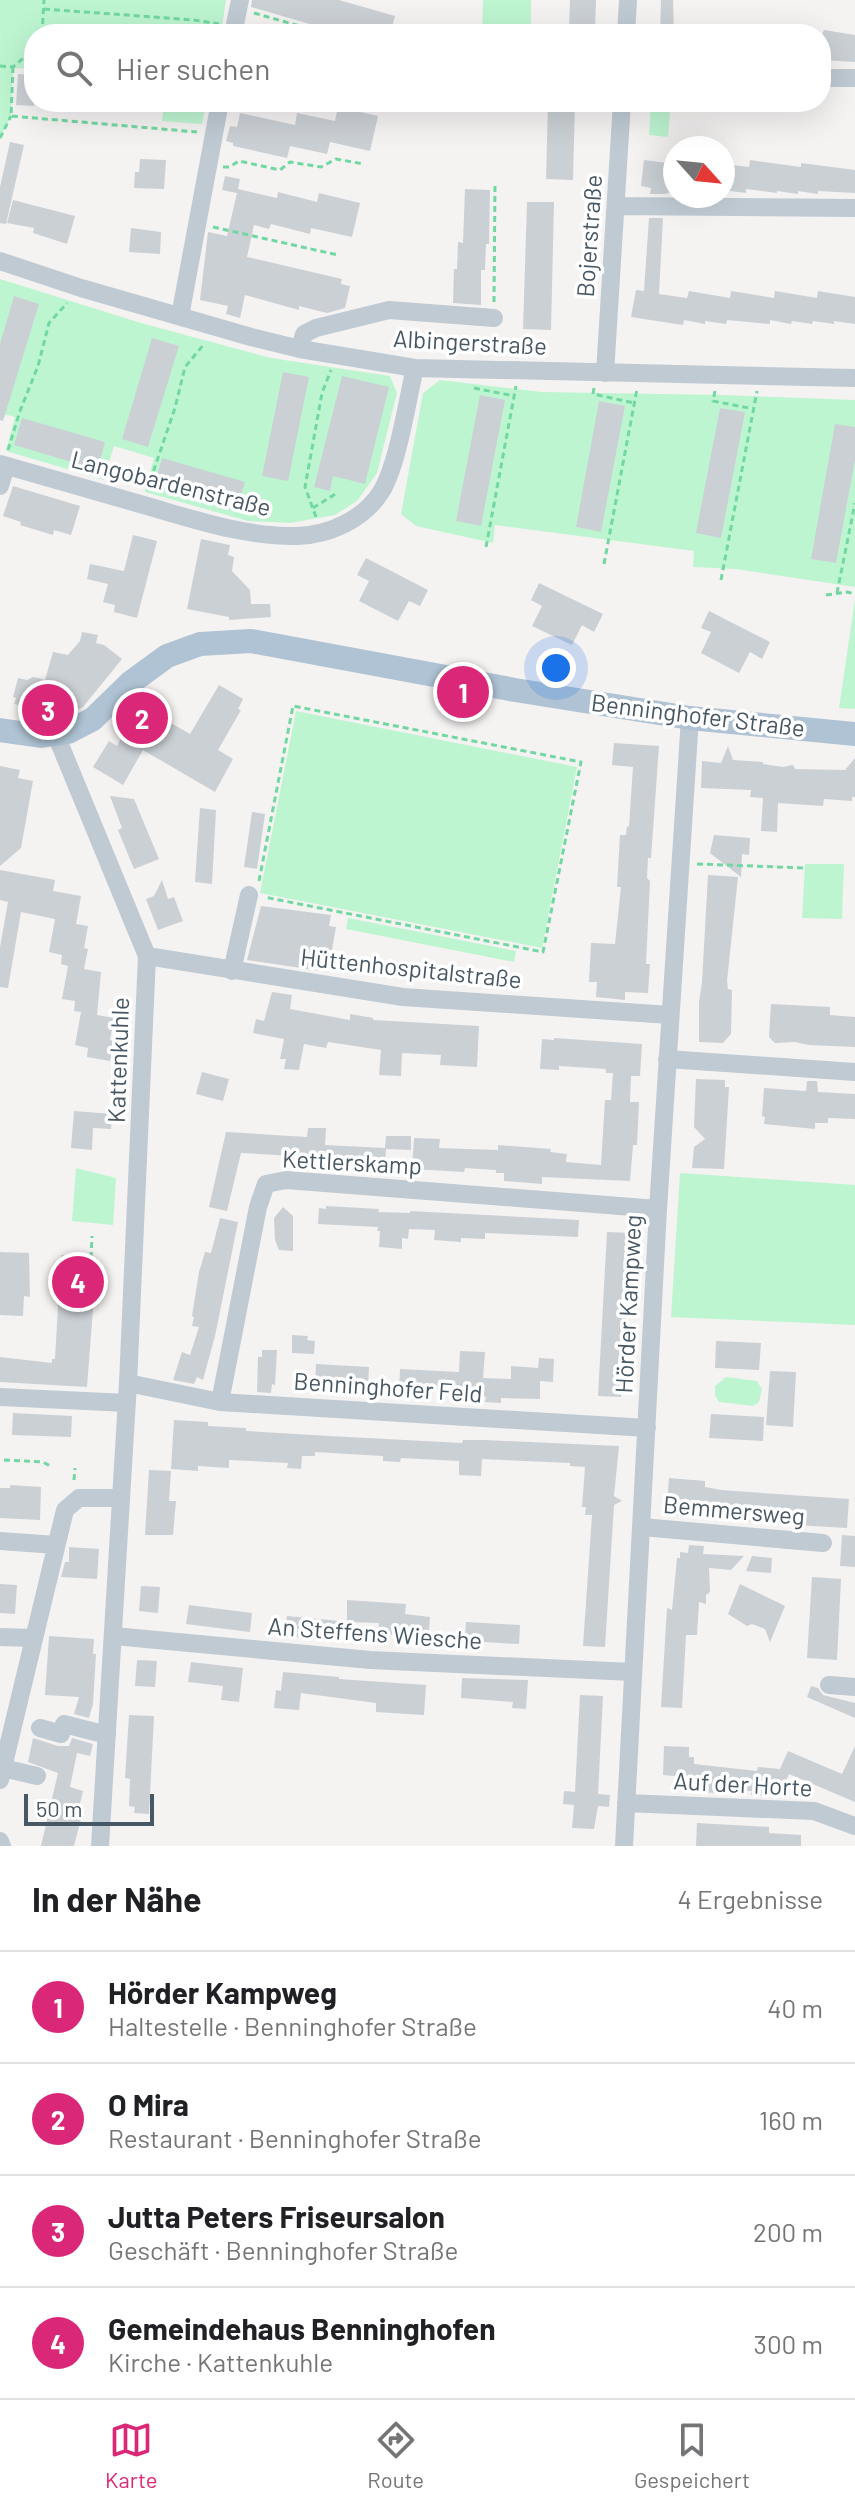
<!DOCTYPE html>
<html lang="de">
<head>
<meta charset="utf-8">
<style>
  :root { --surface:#fff; --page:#f2f2f2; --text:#202124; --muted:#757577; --line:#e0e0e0; --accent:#db2777 }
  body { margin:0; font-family:Barlow,sans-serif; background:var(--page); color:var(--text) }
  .compass { position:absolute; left:663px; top:136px; width:72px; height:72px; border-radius:50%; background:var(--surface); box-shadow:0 8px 32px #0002; rotate:117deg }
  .scale { position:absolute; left:24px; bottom:20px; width:130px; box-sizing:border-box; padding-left:8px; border:4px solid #475763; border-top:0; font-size:22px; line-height:28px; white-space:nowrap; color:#475763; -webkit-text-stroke:6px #fff; paint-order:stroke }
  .you { position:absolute; left:556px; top:668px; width:28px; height:28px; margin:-20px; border:6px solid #fff; border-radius:50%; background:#1a73e8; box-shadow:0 0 0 12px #1a73e833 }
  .badge { display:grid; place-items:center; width:52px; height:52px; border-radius:50%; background:var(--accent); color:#fff; font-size:26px; font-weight:700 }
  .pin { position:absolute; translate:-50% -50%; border:4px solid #fff; box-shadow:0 2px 8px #0006 }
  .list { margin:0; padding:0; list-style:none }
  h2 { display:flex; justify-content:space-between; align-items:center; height:104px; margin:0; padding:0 32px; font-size:34px }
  h2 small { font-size:26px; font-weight:400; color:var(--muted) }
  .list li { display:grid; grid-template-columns:52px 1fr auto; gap:24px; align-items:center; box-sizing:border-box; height:112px; padding:0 32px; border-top:2px solid var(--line) }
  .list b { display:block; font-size:30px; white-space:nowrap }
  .list p { margin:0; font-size:26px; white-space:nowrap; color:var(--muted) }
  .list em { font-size:26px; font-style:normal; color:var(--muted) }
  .icon { flex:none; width:44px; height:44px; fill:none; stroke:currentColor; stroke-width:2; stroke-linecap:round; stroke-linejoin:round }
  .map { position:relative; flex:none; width:855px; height:1846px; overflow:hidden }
  .search { position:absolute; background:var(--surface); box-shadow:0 8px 32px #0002; left:24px; right:24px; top:24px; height:88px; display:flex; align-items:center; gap:20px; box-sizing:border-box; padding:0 28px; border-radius:32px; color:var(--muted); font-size:30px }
  .sheet { height:552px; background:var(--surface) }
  nav { display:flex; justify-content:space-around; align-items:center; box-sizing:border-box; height:112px; border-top:2px solid var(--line); background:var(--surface); font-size:22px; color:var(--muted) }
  nav a { display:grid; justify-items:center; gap:4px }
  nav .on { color:var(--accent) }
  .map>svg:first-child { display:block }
</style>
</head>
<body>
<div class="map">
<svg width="855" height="1846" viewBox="0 0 855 1846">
  <rect width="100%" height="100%" fill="#f5f2f2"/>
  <path fill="#bef5d1" d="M0,0H226L221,34H34V69L13,68L11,116L0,138Z
    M483,0H531V34H482Z
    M164,102H206L202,124L162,121Z
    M651,102H671L668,137L649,135Z
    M0,279L141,323L271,358L390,376L397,393L377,473L357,501L335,515L290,523L248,521L145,492L154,458L114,446L104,480L6,451L15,417L0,413Z
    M440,380L542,392L721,395L855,400V587L735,569L693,567L694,551L495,525L493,543L416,526L401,514L423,393Z
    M855,599V709L839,708Z
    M296,711L577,767L542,948L260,893Z
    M805,864H844L842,919L802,918Z
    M348,918L516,951L514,962L346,929Z
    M76,1168L116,1178L113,1225L72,1221Z
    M680,1173L855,1185V1325L671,1317Z
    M726,1377L757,1381L762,1389L759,1402L753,1406L719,1402L715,1395V1386Z"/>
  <path fill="#cbd0d5" d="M252,0H339L395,16L390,34H344L251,7Z
    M570,0H596L595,30L569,29Z
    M661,0H673L674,34H660Z
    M824,30L855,35V62L821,60V36Z
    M18,74L34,75V106L16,105Z
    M548,102H575L573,180L546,179Z
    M338,107L378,116L370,151L330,142L327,154L290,146L287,158L233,146V143L226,141L230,126L237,127L240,113L295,125L297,113L335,121Z
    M10,142L24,145L6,224L0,223V187Z
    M140,159L166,160L164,189L134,188L135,172H139Z
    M644,160L675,164V191L665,194H650L651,188L641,186Z
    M750,160L801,167V163L855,170V193L818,191V194L798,191V194L777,191V193L746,189V193L723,190V164L749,167Z
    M225,176L240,179L238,189L277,198L278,192L317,202L319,193L360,203L352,237L311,228L310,234L271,224L269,229L254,225L247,257L342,279L341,284L350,286L345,308L327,313L299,306V310L245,295L240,318L226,314L228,306L200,300L208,232L227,236L237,193L222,190Z
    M465,189L490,190L489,244H486L485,270H481V305L453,303L454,269H457L458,242L463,243Z
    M13,200L75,216L67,244L33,233L34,228L7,223Z
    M527,202H554L551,330L523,329Z
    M649,218H663L659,294L687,298L689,291L730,298L731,291L774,298L775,291L817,298L818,291L855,297V324L834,321V324L813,321L812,324L792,321L791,324L770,320V324L727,320L726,324L705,321V324L684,320L683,325L631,317L636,290L644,291Z
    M131,228L161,232L160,254L129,252Z
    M14,296L39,304L3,421L0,420V344Z
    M152,338L179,346L148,447L122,439Z
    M283,372L309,377L288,481L262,476Z
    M342,376L389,387L365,484L333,476L330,491L314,487Z
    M480,395L505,400L481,526L456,521Z
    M599,401L625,406L601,532L576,527Z
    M720,408L745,412L721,538L696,533Z
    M22,418L105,442L100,461L94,459L92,468L14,445Z
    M835,424L855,427V460L836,563L811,559Z
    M162,458L245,482L236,510L154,486Z
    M13,486L80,506L71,535L54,530L53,535L20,525L21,522L3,516Z
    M133,535L157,541L137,618L114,612L115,605L103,602L108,584L87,579L90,564L124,571Z
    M201,539L230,545L228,555L234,557L232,571L250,590L251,604H270L271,617L229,620V617L187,609Z
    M366,558L428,590L420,606L409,601L398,621L359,601L369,581L357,575Z
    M539,583L603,614L594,632L582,625L572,645L532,626L542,606L531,600Z
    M709,611L770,642L762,659L750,652L739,673L701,653L711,632L701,628Z
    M82,632L98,635L96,643L104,645L122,659L83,707L58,718L37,713L38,709L14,704L16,698L13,697L18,678L27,680L33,677L45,680L53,652L68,655L80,641Z
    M219,685L243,699L238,709L241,710L218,750L233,759L215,792L143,750L123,785L93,767L109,741L117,746L138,704L190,734Z
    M614,743L659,746L651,858H648L647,878L650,881L646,964H650L648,993L625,992V1000L596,997L597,982H589L591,943L615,944L621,887H617L620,835H626L627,826L629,827L633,767L612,765Z
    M728,746L733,760L763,762V764L783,767L793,765L795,769L845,770L855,758V797H852V801L824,799L823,806L778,803L777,832L761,831L763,798L750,797L751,790L701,788L702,761L721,763Z
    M0,766L20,770L18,778L33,781L21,848L0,866Z
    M110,796L134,799L159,859L134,869L118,830L122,828Z
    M200,808L216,810L212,884L195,882Z
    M252,812L265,814L257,869L244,867Z
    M714,835L750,838L749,855L742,854L741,877L710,853Z
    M0,870L55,880L53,891L81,896L76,924L88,926L84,948L88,949L84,969L101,972L97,1015L114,1018L110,1040L114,1041L110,1061L87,1057L88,1048L75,1045L81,1012L74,1011L75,1001L62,999L68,966L61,964L62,955L49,952L55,919L21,912L8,988L0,987V947L8,902L0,900Z
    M708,875L738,877L727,981L728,989L732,990L731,1034L723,1043L699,1042V1002L702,982Z
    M162,880L168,899L174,897L183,921L158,930L146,899L154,896Z
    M261,906L331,915L329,926L336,927L328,972L247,960Z
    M272,992L292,995L290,1009L350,1020V1014L373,1018V1020L479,1026L477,1067L440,1065L441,1055L402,1053L401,1076L379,1075L381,1050L328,1042L326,1048L304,1044L299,1070L284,1069L286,1059H280L284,1039L253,1033L256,1019L264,1021Z
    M771,1004L830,1007V1015L855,1017V1047L809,1045L795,1042L775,1043L769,1037Z
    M554,1038L642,1044L640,1076H631L630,1102H639L637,1145H633L630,1181L542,1177V1184L504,1181V1173H496V1170L465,1168L464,1172L412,1169L414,1138L440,1139L439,1148L498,1150V1145L551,1149L550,1152L567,1154L566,1162L601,1165L605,1100H611L613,1073H606V1069L559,1066V1070L540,1069L542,1039L554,1040Z
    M202,1072L229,1079L223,1101L196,1094Z
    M696,1079L725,1080V1087H729L724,1169L692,1168L694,1147L705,1139L694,1127Z
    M807,1081H817L818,1092L855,1094V1119L828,1118V1123H815V1129L764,1124L765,1117L762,1116L764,1088L806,1091Z
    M74,1111L112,1114L111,1129L93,1128L92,1150L71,1148Z
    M308,1128H326L325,1145L385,1148L386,1136H411V1150L386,1149L385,1162L381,1161V1166L329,1164V1158L241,1153L227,1211L209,1207L226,1132L307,1137Z
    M326,1206L379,1209L378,1212L410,1213V1211L579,1220L578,1237L485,1233V1239L461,1238V1242L434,1240L435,1230L409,1229L408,1239L402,1238V1249L379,1247L380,1231H377L378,1227L318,1224L319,1208L326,1209Z
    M283,1207L293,1216V1251L279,1250L275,1240L274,1218Z
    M220,1218L238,1222L215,1336L203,1380L197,1377L194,1384L173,1380L182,1352L190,1355L199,1327L192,1326L194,1317L192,1316L199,1272L205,1252L211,1253Z
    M607,1232L631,1233L621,1397L598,1396Z
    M0,1252L29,1253L30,1297L24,1296L23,1316L0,1315Z
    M61,1255L97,1258L87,1387L0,1382V1357L52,1363V1359H55Z
    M292,1335L308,1336L307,1340L315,1341L314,1354L292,1353Z
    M716,1341L761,1343L759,1370L715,1368Z
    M262,1350H277L275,1385L272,1384L271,1393L257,1392L258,1357H262Z
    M460,1351L485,1352L483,1378L511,1379V1366L538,1368L539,1358L554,1359L553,1382L540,1381V1399L501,1398V1403L485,1402L486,1397L480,1395V1391L399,1389L400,1369L459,1372Z
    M316,1364L369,1367L368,1386L315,1384Z
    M770,1371L796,1372L793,1427L766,1425Z
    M13,1413L72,1416L71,1437L12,1435Z
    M711,1414L764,1417L763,1441L709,1438Z
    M174,1420L208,1422V1426L246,1428V1431L329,1436L462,1443L463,1440H484L619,1446L614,1496L622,1501L614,1505L605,1647L583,1646L592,1515H585L586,1507H582L585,1467L570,1466V1463L482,1459L481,1476L459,1475V1461L401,1458L400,1462L383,1461V1456L315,1452V1456H302L301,1469L287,1468L288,1463L229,1460V1468L198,1466V1471L171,1469Z
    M149,1470L171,1471L169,1501H176L173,1535H145Z
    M669,1478L705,1481V1487L721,1490L849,1499L847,1528L728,1521V1513L703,1511L702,1518L666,1515Z
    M10,1485L41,1487L40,1520L0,1518V1488H10Z
    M842,1535L855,1536V1567L840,1566Z
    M689,1545L704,1546L703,1554L744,1556L731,1570L709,1568L710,1592L706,1595V1604L699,1602L697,1635H686L682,1708L661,1707L667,1608L672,1610L677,1558H680V1552L688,1553Z
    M69,1547L99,1549L97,1579L61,1577L65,1562H69Z
    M752,1556L772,1558L771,1573L746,1571Z
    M812,1577L841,1579L837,1660L807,1658Z
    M0,1584L17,1585L15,1614L0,1613Z
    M740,1584L785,1606L770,1642L765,1629L752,1624L747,1626L728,1614Z
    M141,1586L160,1587L158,1613L139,1611Z
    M347,1600L406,1604L405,1614L430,1617L428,1643L408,1641L409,1635L378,1634L379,1623L347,1622Z
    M189,1605L252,1613L250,1632L186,1624Z
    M287,1616L340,1621L339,1640L285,1636Z
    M466,1622L520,1625L519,1644L465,1641Z
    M49,1636L94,1639L93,1654H96L93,1704L89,1718L74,1714L79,1697L45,1695Z
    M137,1660L157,1661L155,1687L135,1686Z
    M191,1662L243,1668L239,1702L221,1700L223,1686L188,1682Z
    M283,1672L339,1677V1679L426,1685L424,1715L376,1712V1703L301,1693L299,1710L274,1708L276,1690L281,1691Z
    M462,1678L528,1680L526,1709L512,1708L513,1702L461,1698Z
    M811,1686L818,1688L823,1695L855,1703V1718L807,1697Z
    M580,1695L603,1696L598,1794L610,1795L609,1807L598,1806L594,1829L572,1828L574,1805L563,1804L564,1791L575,1792Z
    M129,1715L154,1716L149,1814L134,1813L135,1807L129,1806L130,1779L125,1778Z
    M33,1738L58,1746H69L72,1738L93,1744L90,1756L77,1753L70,1787L83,1791L79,1808L82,1809V1815L74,1846H41L58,1773L28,1762Z
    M664,1746L689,1747V1757H694V1764L757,1771L758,1767L780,1769L788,1751L842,1774L855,1746V1802L789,1774L785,1783L771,1782L770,1796L751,1795L752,1791L719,1789L718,1793L699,1792L700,1778L663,1775Z
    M697,1823L769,1827V1833L801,1835V1846H696Z"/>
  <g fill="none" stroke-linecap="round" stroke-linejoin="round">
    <path stroke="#71d8a2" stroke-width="3" stroke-dasharray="6 4" stroke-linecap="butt" d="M44,9L194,20L219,24
      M254,13L328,34
      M42,34L44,0
      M0,66L13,67L34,49
      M13,67L11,116L197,132
      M0,138L11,116
      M223,167H229L239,161L280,170L290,162L321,167L336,159L364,164
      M213,227L338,255
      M494,302L495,185
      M494,343V333
      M474,388L514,396
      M594,388L593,394L634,403
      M715,391L713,401L754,409
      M8,450L20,411L38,366L49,323L67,303
      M147,490L175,408L185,367L205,343
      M313,508L337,493
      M316,517L305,487L322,393L331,370
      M486,547L516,386
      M604,564L637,389
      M721,580L757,391
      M837,593L855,503
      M826,595L847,592L855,594
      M697,864L805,868
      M259,881L293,706L581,762L543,952L264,897
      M91,1258L92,1236
      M4,1460L43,1462L52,1467
      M74,1480L75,1468"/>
    <path stroke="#bfcad3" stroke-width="18" d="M233,34L240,0
      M626,34L628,0
      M821,78H855
      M616,206L855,208
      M0,261L81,288L251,337L300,349L415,368L855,378
      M180,316L220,102
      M300,349L304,334L316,328L389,310L494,318
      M605,373L622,102
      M0,464C49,478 98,492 147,506C196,520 246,537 297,536C329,535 363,520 381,492C398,465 407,401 415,368
      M0,486L6,466
      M56,735L147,956L128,1383L100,1846
      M147,956L403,997L670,1015
      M232,971L249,895
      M667,1059L855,1072
      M128,1383L220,1402L647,1428
      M0,1397L127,1403
      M220,1402L258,1207L266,1184L286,1180L658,1209
      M642,1527L823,1543
      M0,1541L56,1545
      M114,1636L370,1660L633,1672
      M0,1637L33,1638
      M829,1685L855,1687
      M40,1728L61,1734L64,1724L107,1735
      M3,1768L37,1776
      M0,1780L65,1510L79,1498H121
      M626,1803L814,1811L855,1826
      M0,1841L2,1846
      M624,1846L658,1209L690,718"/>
    <path stroke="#afc3d4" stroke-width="24" d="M0,730L41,736L68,732L93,719L130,683L167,656L200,644L251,641L515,690L690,718L855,734"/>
  </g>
  <g text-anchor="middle" stroke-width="7" stroke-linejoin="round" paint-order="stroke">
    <g font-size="24" fill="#475763" stroke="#fff">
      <text transform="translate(590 236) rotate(-86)" y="8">Bojerstraße</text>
      <text transform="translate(470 343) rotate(3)" y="8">Albingerstraße</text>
      <text transform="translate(171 484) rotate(14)" y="8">Langobardenstraße</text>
      <text transform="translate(698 716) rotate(7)" y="8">Benninghofer Straße</text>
      <text transform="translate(411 969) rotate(6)" y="8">Hüttenhospitalstraße</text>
      <text transform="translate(119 1060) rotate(-88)" y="8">Kattenkuhle</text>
      <text transform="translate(352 1163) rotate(3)" y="8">Kettlerskamp</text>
      <text transform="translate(629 1304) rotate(-87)" y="8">Hörder Kampweg</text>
      <text transform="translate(388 1388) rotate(4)" y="8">Benninghofer Feld</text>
      <text transform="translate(734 1511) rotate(5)" y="8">Bemmersweg</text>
      <text transform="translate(375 1634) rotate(4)" y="8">An Steffens Wiesche</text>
      <text transform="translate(743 1785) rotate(3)" y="8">Auf der Horte</text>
    </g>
  </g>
</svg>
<svg class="compass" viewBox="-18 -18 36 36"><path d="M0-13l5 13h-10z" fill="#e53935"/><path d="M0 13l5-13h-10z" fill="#757577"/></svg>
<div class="scale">50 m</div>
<div class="you"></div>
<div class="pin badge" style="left:463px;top:692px">1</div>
<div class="pin badge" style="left:142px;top:718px">2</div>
<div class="pin badge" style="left:48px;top:710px">3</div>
<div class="pin badge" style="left:78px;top:1282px">4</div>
<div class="search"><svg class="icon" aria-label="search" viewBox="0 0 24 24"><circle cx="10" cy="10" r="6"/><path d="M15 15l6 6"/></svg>Hier suchen</div>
</div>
<section class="sheet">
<h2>In der Nähe<small>4 Ergebnisse</small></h2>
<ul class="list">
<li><span class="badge">1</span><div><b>Hörder Kampweg</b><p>Haltestelle · Benninghofer Straße</p></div><em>40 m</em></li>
<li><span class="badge">2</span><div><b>O Mira</b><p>Restaurant · Benninghofer Straße</p></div><em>160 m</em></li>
<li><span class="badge">3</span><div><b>Jutta Peters Friseursalon</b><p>Geschäft · Benninghofer Straße</p></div><em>200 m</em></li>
<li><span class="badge">4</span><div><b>Gemeindehaus Benninghofen</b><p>Kirche · Kattenkuhle</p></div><em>300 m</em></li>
</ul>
</section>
<nav>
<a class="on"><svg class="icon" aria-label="map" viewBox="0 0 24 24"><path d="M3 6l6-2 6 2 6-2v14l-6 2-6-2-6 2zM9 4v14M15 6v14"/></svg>Karte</a>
<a><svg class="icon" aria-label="directions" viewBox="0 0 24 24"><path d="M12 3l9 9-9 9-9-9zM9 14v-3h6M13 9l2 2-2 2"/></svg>Route</a>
<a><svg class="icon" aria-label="saved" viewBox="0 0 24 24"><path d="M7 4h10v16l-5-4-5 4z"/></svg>Gespeichert</a>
</nav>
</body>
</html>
